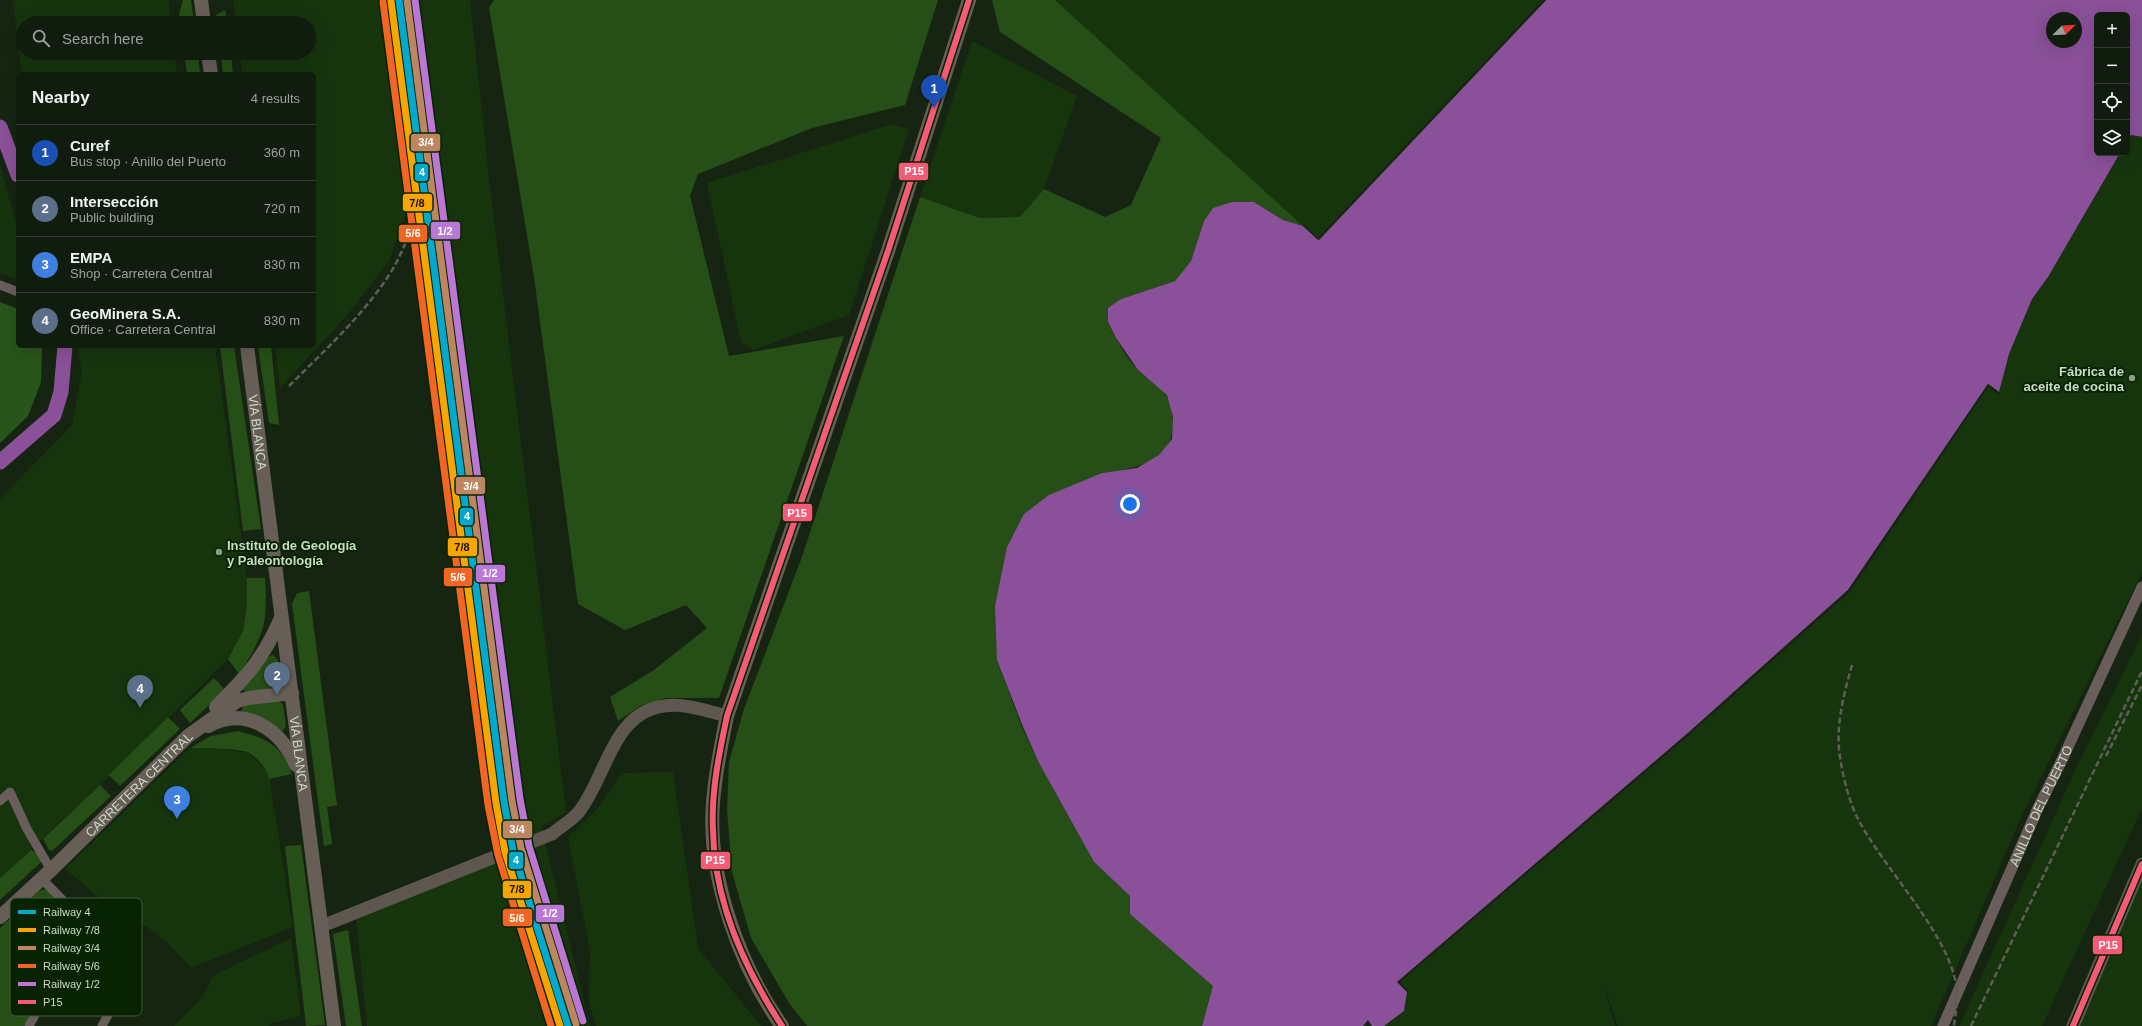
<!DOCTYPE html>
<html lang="en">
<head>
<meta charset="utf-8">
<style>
  :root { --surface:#101c0d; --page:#1e291b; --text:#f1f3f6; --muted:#9ca19d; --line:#303a2e; --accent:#8b9b87 }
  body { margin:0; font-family:Helvetica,sans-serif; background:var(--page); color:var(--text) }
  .controls { position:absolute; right:12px; top:12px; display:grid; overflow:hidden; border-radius:6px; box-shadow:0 4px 16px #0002 }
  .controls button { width:36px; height:36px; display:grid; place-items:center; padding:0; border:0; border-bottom:1px solid var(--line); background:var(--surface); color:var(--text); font:20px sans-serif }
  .compass { position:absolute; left:2046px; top:12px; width:36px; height:36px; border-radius:50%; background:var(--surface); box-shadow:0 4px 16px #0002; rotate:66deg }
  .you { position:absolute; left:1130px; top:504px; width:14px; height:14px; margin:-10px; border:3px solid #fff; border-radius:50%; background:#1a73e8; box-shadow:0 0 0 6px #1a73e833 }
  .badge { display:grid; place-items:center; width:26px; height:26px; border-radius:50%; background:var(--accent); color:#fff; font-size:13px; font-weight:700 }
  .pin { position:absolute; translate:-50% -33px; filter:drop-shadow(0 1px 2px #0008) }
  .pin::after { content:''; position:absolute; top:21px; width:14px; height:12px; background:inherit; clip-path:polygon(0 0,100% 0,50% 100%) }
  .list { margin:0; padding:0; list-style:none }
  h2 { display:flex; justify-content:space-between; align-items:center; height:52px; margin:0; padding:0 16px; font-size:17px }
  h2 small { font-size:13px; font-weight:400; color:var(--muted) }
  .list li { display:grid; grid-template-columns:26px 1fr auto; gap:12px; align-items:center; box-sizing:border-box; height:56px; padding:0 16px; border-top:1px solid var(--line) }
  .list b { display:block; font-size:15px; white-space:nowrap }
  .list p { margin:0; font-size:13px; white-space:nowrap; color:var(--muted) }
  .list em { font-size:13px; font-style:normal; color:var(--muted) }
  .icon { flex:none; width:22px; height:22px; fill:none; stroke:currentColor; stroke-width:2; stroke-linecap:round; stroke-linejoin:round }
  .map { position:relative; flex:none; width:2142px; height:1026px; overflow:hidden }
  .search { position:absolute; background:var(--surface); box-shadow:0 4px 16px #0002; left:16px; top:16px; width:300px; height:44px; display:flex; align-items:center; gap:10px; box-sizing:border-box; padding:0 14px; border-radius:22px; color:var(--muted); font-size:15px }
  .panel { position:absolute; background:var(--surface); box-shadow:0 4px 16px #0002; left:16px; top:72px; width:300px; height:276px; border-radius:6px }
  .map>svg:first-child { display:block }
</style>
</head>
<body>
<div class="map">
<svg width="2142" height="1026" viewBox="0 0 2142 1026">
  <rect width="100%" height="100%" fill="#162511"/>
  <path fill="#16350d" d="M13,0H169L170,23H23V53H174L177,74H22Z
    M233,0H470L491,196L566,812L541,827L590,1026H367L356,916L500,860L424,256L412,185L406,212L389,261L348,314L280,388L275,346H314V74H242L240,53H309V23H236Z
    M1055,0H1546L1318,240Z
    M972,41L1077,96L1044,189L1021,217L980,218L920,197Z
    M892,124L909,129L849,315L753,350L741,342L707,183Z
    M2131,135L2142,137V572L2019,822L1931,1026H1618L1603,983L1615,1026H1384L1404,1011L1397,982L1624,787L1988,384L1999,392L2009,354L2032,299L2048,277L2120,153H2127V141Z
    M0,166L18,230V280L0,273Z
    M77,346H215L247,578V604L243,631L228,659L100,785L0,878V499L72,425L82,371Z
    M2142,634V808L2042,1026H1959L2073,775Z
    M190,748H214L248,753L268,771L293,927L191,968L171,946L147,927L101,899L65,869Z
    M673,772L698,948L761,1026H596L589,1002L590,951L568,837L597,809L622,773Z
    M2142,875V1026H2079Z
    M291,938L301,1016L269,1024V1026H174L203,996L213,976Z"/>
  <path fill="#254f16" d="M183,0H191L194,23H181L179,14Z
    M494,0H938L905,105L812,128L698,174L690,196L729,356L844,336L719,698H666L640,706L618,721L610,697L654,670L707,628L686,605L625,630L578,604L534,277L489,7Z
    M992,0H1055L1303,226L1283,220L1254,202L1204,221L1191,261L1175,281L1121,299L1108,322C1116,339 1126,358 1139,371C1147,379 1161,386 1167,396C1171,404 1173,417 1173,426C1171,464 1132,469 1102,473L997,660L1022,727L1039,763L1094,862L1130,896V914L1214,986L1202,1026H807L789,1003L751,938L732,872L727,809L729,762L744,709L802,557L920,197L980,218L1020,217L1044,189L1105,217L1131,205L1161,138L1000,32Z
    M225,10L227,23H217L216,15Z
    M184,53H198L200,74H187Z
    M221,53H231L233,74H223Z
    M220,346H234L261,529L243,531Z
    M258,346H271L279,425L269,423Z
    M247,578H265C268,623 264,636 239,674L228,659L243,631L247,604Z
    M309,591L337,805L327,807L332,844L324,846L292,604L297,593Z
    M273,655L278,660L281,687L246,692L243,690V687L268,657Z
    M214,678L225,690L190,723L180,710Z
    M279,701L283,705L286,726L283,731L241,711L244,705Z
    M168,717L180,729L120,786L109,775Z
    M238,731C267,739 281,744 292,774L269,779C268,770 258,758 249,753C238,748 203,748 190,748L211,736Z
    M100,785L111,796L52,851L49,850L43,839Z
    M301,845L325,1025L306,1026L285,846Z
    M31,850L35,852L42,860L40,863L0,900V878Z
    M45,889C53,894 73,913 75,922C76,925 75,929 74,932L24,1026H0V928L39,891Z
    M348,930L362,1026H346L333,934Z"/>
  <path fill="#28561a" d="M0,302L18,309V346H42L41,382L28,416L0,443Z"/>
  <path fill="#8a5099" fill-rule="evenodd" d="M1546,0H2142V137L2131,135L2127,141V15H2097V153H2120L2048,277L2032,299L2009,354L1999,392L1988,384L1848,590L1688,733L1398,982L1407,992L1404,1011L1384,1026H1372L1368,1020L1363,1026H1202L1213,986L1130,914V896L1094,862L1039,763L1023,727L997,660L995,606L1007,547L1024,514L1049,495L1102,473L1137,468L1159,455L1172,439L1173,417L1167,395L1138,370L1116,338L1108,322V308L1121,299L1175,281L1191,261L1204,221L1213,208L1232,202H1254L1283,220L1303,226L1319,240ZM2052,18H2076V42H2052Z"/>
  <path fill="#162511" d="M1543,0H1546L1318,240L1303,226L1304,225L1318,238Z
    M1988,384L2000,393L1998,394L1988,387L1850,592L1689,735L1400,982L1408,991L1407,992L1397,982L1688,733L1848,590Z"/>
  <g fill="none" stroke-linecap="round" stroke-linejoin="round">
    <path stroke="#8a5099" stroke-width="15" d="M0,127L18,175
      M0,462L54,415L61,392L65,346"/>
    <path stroke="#6a5e5b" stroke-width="9" d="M0,285L18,292
      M0,801L10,792L27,829L51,870
      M42,879L85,923L128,958L132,970L102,1026
      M29,1026L85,923"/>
    <path stroke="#6a5e5b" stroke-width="11" id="s1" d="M1943,1026L2038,808L2061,762L2142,587"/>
    <path stroke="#5d5750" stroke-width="13" d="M322,926L552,834C560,827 571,821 578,813C606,779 612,712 664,706C685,703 707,711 727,716
      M2073,1026L2142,864"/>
    <g stroke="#665e57" stroke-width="14">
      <path d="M201,0L204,23"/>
      <path d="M208,53L211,74"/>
      <path id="s2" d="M247,346L334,1026"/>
      <path d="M216,707C247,676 263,659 281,618"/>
      <path d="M208,726C246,705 281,730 296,765"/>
      <path id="s3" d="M0,917L51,870L188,736L237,701L249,698L292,693"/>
      <path d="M782,1026C740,967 707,876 713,803C715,774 721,745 727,716L888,251L969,0"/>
    </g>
    <path stroke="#5d5f55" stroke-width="2.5" stroke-dasharray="6 3" stroke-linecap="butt" d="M394,0L499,803C511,879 539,952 563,1026
      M405,0L510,803C525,879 552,952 575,1026
      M289,386C325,350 368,311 394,267C405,247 412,226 419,205
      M1852,665C1844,694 1835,726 1840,757C1843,777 1848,797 1856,815C1881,867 1954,937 1957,993C1958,1003 1955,1015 1954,1026
      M2106,756L2142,685
      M1971,1026L2142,671"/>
    <defs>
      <path id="bus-1" d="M782,1026C744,968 714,901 713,830C711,792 719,754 727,716L888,251L969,0
        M2073,1026L2142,864"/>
    </defs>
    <use href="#bus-1" stroke="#082301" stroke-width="9"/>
    <use href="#bus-1" stroke="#f75a77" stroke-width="6"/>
    <defs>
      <path id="rail-1" d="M399,0L504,802L513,850L568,1026"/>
      <path id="rail-2" d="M391,1L496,803L505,852L560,1026"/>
      <path id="rail-3" d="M407,0L512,801L521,848L576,1024"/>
      <path id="rail-4" d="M383,2L488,805L498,855L551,1026"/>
      <path id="rail-5" d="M415,0L520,799L529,846L583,1021"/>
    </defs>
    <use href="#rail-1" stroke="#082301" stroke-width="10"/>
    <use href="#rail-2" stroke="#082301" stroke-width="10"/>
    <use href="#rail-3" stroke="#082301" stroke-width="10"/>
    <use href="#rail-4" stroke="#082301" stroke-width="10"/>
    <use href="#rail-5" stroke="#082301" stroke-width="10"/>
    <use href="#rail-1" stroke="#00a9ce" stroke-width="7"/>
    <use href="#rail-2" stroke="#f7a600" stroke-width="7"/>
    <use href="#rail-3" stroke="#bb8660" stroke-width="7"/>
    <use href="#rail-4" stroke="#f26522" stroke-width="7"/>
    <use href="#rail-5" stroke="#ba77d6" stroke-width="7"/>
  </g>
  <g fill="#8b9b87" stroke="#082301" stroke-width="1.5">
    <circle cx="2132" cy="378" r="4"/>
    <circle cx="219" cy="552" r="4"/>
  </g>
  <g text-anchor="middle" stroke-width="4" stroke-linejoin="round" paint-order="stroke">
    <g font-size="13" font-weight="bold" fill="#cadbc6" stroke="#082301" text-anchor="end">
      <text x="2124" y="376">Fábrica de<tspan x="2124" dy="15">aceite de cocina</tspan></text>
      <text x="227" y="550" text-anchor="start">Instituto de Geología<tspan x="227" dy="15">y Paleontología</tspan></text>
    </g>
    <g font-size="13" fill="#cadbc6" stroke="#082301">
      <text dy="5" stroke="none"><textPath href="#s2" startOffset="87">VÍA BLANCA</textPath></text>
      <text dy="5" stroke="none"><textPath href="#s2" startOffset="411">VÍA BLANCA</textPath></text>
      <text dy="5" stroke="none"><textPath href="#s3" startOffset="192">CARRETERA CENTRAL</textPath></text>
      <text dy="5" stroke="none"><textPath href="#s1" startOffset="241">ANILLO DEL PUERTO</textPath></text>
    </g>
  </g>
  <rect x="10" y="898" width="132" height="118" rx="6" fill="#082301" stroke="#425a3c" stroke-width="1"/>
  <rect x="18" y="910" width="18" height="4" fill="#00a9ce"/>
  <rect x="18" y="928" width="18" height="4" fill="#f7a600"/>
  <rect x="18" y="946" width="18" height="4" fill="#bb8660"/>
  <rect x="18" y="964" width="18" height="4" fill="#f26522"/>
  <rect x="18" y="982" width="18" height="4" fill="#ba77d6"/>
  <rect x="18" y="1000" width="18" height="4" fill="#f75a77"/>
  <g font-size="11" fill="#cadbc6">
    <text x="43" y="916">Railway 4</text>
    <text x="43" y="934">Railway 7/8</text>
    <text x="43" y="952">Railway 3/4</text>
    <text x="43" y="970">Railway 5/6</text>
    <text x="43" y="988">Railway 1/2</text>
    <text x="43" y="1006">P15</text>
  </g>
  <g stroke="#082301" stroke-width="1.5">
    <rect x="410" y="133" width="31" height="19" rx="4" fill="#bb8660"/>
    <rect x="898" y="162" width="31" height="19" rx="4" fill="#f75a77"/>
    <rect x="414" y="163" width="15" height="19" rx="4" fill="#00a9ce"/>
    <rect x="402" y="193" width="31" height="19" rx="4" fill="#f7a600"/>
    <rect x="430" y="221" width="31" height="19" rx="4" fill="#ba77d6"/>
    <rect x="398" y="224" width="30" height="19" rx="4" fill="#f26522"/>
    <rect x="455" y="476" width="31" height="19" rx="4" fill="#bb8660"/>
    <rect x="782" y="503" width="31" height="19" rx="4" fill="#f75a77"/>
    <rect x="459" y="507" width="15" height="19" rx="4" fill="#00a9ce"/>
    <rect x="447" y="537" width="31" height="20" rx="4" fill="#f7a600"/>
    <rect x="475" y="564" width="31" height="19" rx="4" fill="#ba77d6"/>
    <rect x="443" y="567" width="30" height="20" rx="4" fill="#f26522"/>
    <rect x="502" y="820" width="31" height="19" rx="4" fill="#bb8660"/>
    <rect x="700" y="851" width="31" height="19" rx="4" fill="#f75a77"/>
    <rect x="508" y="851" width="16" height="19" rx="4" fill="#00a9ce"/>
    <rect x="502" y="880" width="30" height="19" rx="4" fill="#f7a600"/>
    <rect x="535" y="904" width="30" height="19" rx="4" fill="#ba77d6"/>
    <rect x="502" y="908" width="31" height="19" rx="4" fill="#f26522"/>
    <rect x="2092" y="935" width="31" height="20" rx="4" fill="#f75a77"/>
  </g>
  <g font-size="11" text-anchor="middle" font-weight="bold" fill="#fff">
    <text x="426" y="146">3/4</text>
    <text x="914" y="175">P15</text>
    <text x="422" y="176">4</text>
    <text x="445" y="235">1/2</text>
    <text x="413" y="237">5/6</text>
    <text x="471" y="490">3/4</text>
    <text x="797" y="517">P15</text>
    <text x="467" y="520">4</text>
    <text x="490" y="577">1/2</text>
    <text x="458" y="581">5/6</text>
    <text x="517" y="833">3/4</text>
    <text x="715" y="864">P15</text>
    <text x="516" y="864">4</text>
    <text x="550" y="917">1/2</text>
    <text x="517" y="922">5/6</text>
    <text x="2108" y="949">P15</text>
  </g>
  <g font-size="11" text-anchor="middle" font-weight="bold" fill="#111">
    <text x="417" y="207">7/8</text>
    <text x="462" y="551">7/8</text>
    <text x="517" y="893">7/8</text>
  </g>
</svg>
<div class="controls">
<button>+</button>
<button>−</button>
<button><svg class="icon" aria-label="locate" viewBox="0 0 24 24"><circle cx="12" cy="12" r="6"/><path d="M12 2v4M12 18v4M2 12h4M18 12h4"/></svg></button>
<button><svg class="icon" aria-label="layers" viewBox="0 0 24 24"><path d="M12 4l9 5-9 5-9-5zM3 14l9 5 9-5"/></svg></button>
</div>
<svg class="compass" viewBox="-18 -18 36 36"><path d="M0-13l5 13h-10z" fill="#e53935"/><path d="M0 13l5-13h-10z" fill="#9ca19d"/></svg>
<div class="you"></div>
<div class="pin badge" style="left:934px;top:108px;background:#1a4fb4">1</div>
<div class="pin badge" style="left:277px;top:695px;background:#5c6f8a">2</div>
<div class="pin badge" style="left:177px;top:819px;background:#3f7fe0">3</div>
<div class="pin badge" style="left:140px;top:708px;background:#5c6f8a">4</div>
<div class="search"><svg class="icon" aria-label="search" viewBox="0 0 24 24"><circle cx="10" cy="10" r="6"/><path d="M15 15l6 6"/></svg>Search here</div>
<section class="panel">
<h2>Nearby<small>4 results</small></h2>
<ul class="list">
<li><span class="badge" style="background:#1a4fb4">1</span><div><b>Curef</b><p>Bus stop · Anillo del Puerto</p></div><em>360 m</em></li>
<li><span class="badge" style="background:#5c6f8a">2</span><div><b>Intersección</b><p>Public building</p></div><em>720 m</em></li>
<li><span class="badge" style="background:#3f7fe0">3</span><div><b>EMPA</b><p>Shop · Carretera Central</p></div><em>830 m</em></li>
<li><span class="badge" style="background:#5c6f8a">4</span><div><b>GeoMinera S.A.</b><p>Office · Carretera Central</p></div><em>830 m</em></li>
</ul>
</section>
</div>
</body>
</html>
